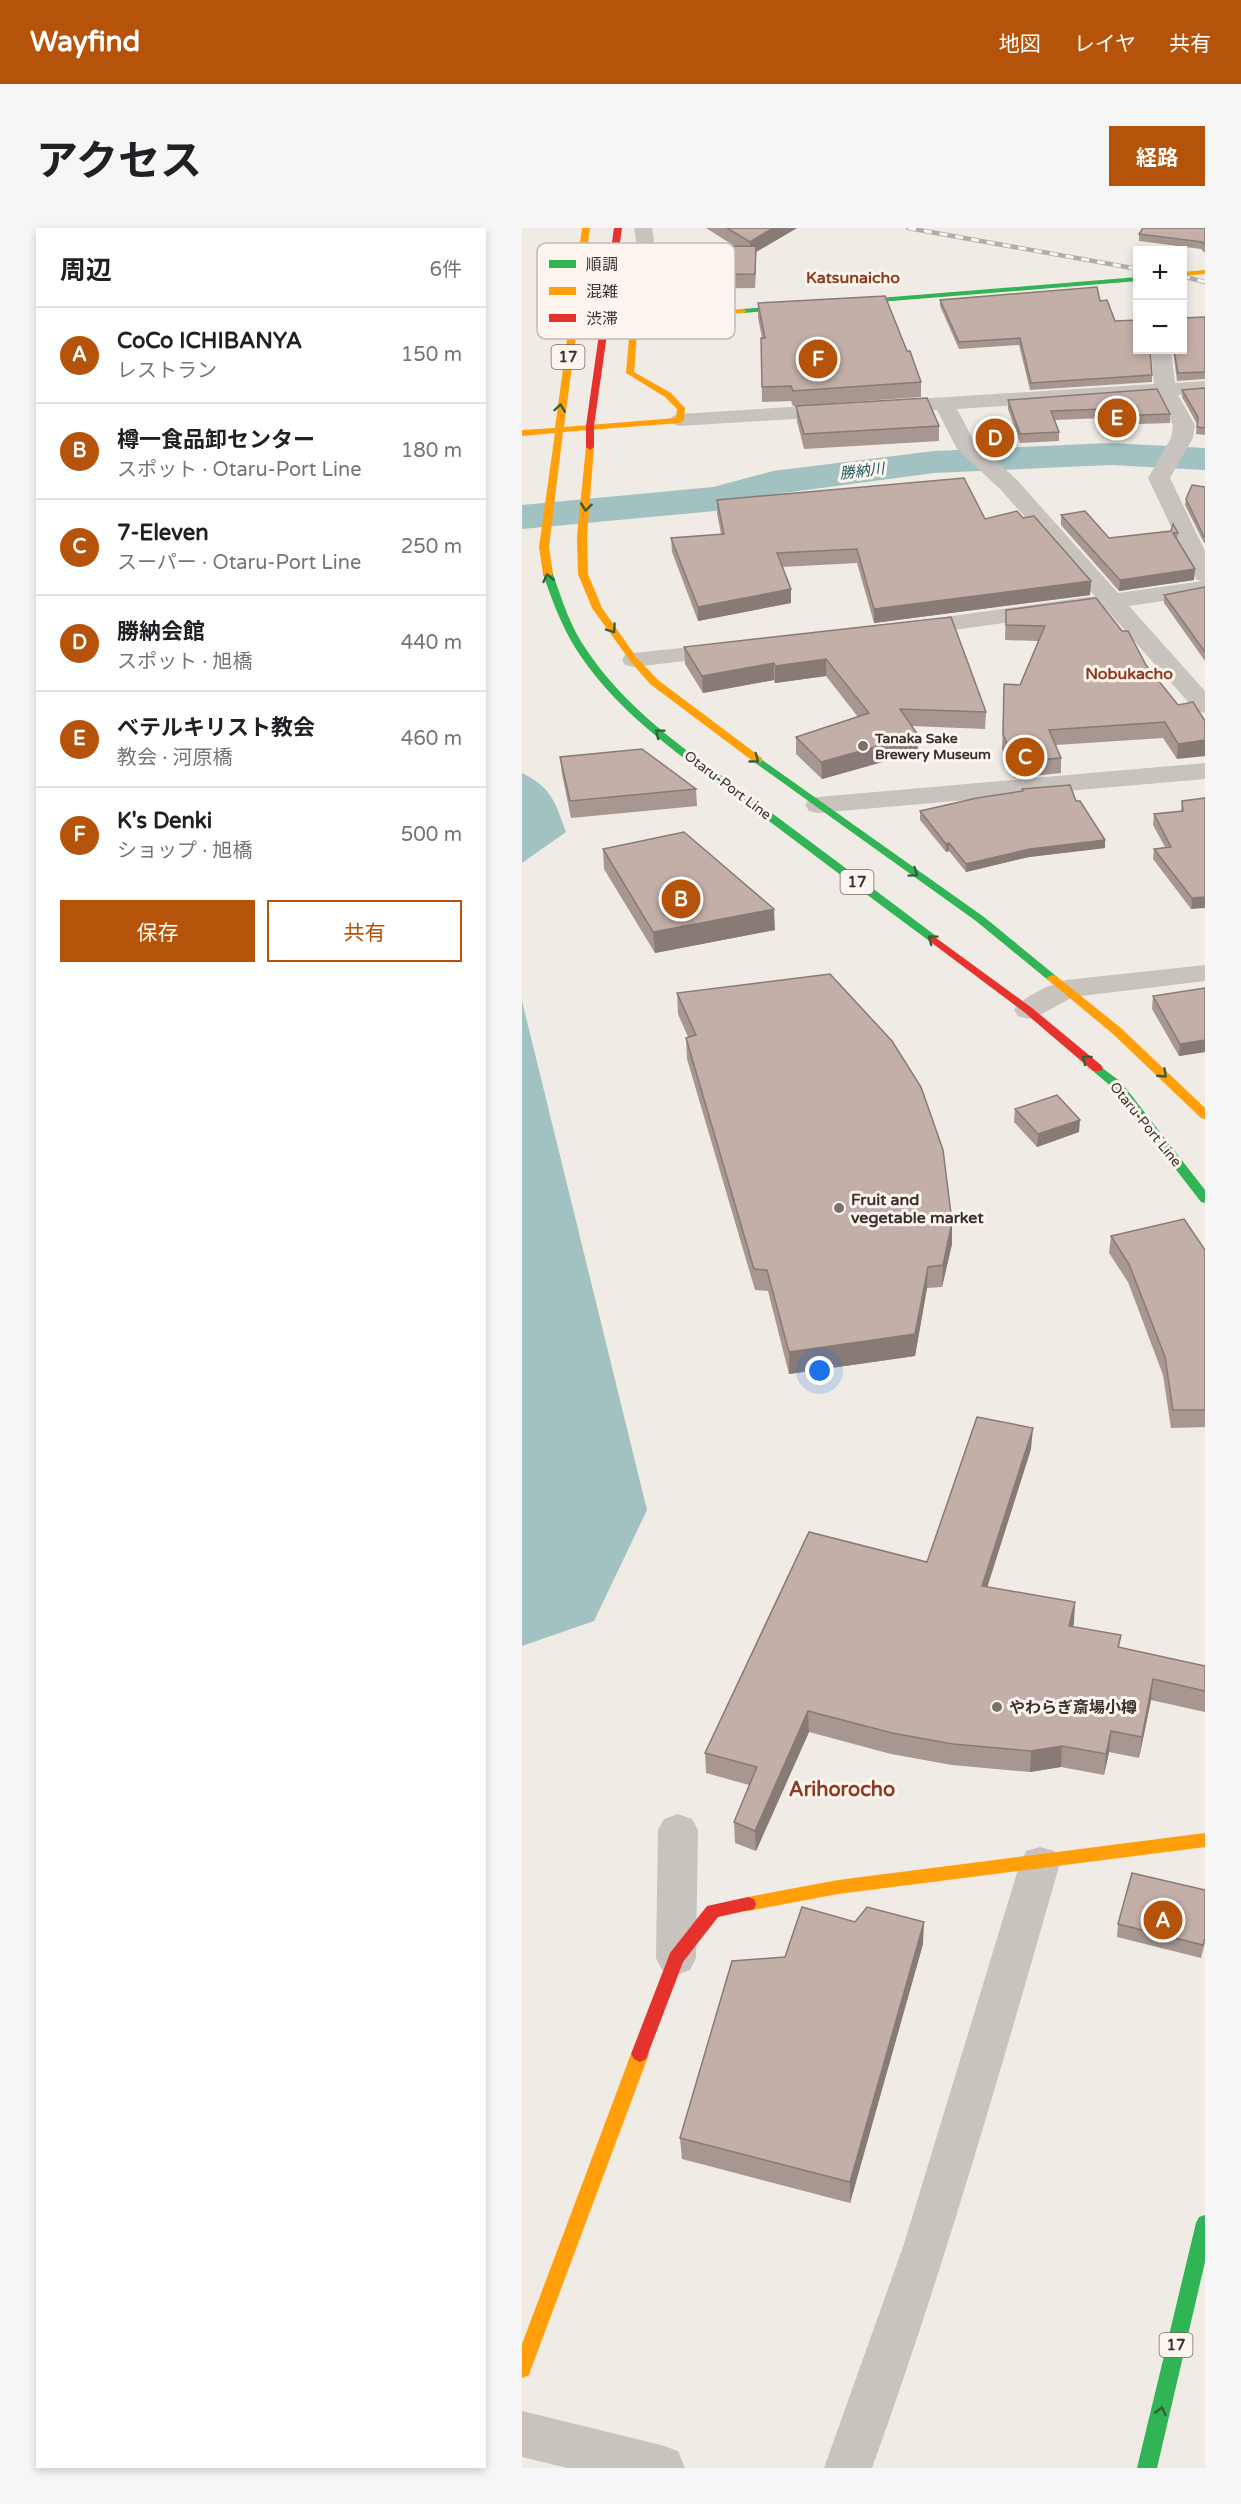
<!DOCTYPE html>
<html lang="ja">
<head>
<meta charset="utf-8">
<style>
  :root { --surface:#fff; --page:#f6f6f6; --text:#202124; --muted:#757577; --line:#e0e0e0; --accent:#b45309 }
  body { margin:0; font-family:"Varela Round","Noto Sans JP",sans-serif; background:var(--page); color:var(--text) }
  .controls { position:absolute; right:18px; top:18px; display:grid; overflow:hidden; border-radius:0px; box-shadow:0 3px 9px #0003 }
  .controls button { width:54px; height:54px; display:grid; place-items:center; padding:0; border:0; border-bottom:2px solid var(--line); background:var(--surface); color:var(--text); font:30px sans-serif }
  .you { position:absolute; left:298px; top:1143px; width:21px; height:21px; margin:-15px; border:4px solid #fff; border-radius:50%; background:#1a73e8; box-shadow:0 0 0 9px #1a73e833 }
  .badge { display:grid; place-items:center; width:39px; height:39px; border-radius:50%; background:var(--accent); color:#fff; font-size:20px; font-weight:700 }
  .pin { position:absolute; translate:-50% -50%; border:3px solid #fff; box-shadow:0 2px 6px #0006 }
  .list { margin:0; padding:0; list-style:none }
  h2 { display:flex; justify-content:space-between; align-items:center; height:78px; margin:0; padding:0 24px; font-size:26px }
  h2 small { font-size:20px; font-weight:400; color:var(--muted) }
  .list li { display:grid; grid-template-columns:39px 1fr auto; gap:18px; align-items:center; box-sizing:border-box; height:96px; padding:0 24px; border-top:2px solid var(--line) }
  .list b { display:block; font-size:22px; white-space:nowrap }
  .list p { margin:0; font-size:20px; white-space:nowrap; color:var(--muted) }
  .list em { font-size:20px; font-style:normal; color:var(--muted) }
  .actions { display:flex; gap:12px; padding:18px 24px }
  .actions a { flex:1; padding:14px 0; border:2px solid var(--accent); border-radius:0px; text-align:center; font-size:21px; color:var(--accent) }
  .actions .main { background:var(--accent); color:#fff }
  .map { position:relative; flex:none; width:683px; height:2240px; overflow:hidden; border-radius:0px }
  header { display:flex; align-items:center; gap:36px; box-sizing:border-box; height:84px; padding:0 30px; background:var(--accent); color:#fff }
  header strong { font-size:28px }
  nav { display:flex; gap:33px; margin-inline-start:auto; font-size:21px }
  .intro { display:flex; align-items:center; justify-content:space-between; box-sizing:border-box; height:144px; padding:0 36px }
  h1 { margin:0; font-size:42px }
  .button { padding:15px 27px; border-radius:0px; background:var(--accent); color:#fff; font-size:21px; font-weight:700 }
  main { display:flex; gap:36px; padding:0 36px }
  aside { flex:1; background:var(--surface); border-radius:0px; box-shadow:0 3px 9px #0003 }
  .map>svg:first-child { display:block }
</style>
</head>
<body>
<header>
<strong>Wayfind</strong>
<nav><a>地図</a><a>レイヤ</a><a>共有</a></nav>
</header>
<div class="intro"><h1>アクセス</h1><a class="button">経路</a></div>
<main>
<aside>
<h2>周辺<small>6件</small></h2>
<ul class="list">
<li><span class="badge">A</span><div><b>CoCo ICHIBANYA</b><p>レストラン</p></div><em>150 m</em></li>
<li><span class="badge">B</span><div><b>樽一食品卸センター</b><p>スポット · Otaru-Port Line</p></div><em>180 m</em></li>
<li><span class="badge">C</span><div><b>7-Eleven</b><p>スーパー · Otaru-Port Line</p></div><em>250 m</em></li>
<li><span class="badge">D</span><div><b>勝納会館</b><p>スポット · 旭橋</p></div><em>440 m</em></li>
<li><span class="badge">E</span><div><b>べテルキリスト教会</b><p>教会 · 河原橋</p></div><em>460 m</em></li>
<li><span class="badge">F</span><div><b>K's Denki</b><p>ショップ · 旭橋</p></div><em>500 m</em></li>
</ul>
<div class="actions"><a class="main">保存</a><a>共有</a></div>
</aside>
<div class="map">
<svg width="683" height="2240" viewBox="0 0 683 2240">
  <rect width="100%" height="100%" fill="#f0ebe5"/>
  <path fill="#a1c2c1" d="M0,545C30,560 33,574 44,604L0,635Z
    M0,773L125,1282L72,1393L0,1418Z"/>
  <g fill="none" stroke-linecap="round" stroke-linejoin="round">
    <path fill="#a1c2c1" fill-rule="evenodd" d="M588,215L683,220V242L588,237L412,245L254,266L193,283L0,301V277L191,259L251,243L412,223Z"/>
    <path fill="#c9c3be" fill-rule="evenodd" d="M112,0H130L132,12L122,90L112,96L102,90L114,12Z
      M629,122H649L653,155L683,153V165L656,167L673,197L671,210L648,250L683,323V367L607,378L683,463V485L674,483L584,381L388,408L380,406L376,401L380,396L388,394L573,368L479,262L435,221L415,182L158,198L151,196L148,192L151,188L158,186L632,156ZM636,168L651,197L649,210L626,250L672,347L675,352L681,353L596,365L495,252L452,213L435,181Z
      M205,415L213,417L217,422L213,427L112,439L103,437L100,432L103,427L112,425Z
      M683,535V551L296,585L287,583L283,577L287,571L296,569Z
      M683,737V753L551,769L516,788L506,791L496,788L492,782C501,768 528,757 544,752Z
      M156,1586L170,1591L176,1602L174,1730L168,1742L154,1747L140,1742L134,1730L136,1602L142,1591Z
      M518,1619L532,1623L538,1635C480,1838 422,2041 350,2240H302L382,2016L498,1635L504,1623Z
      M0,2183L139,2217L156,2223L163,2240H45L0,2229Z"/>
    <path fill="#30b455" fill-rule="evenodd" d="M616,49V53L221,85L217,83L221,81Z
      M26,343L31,346C40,372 48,398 64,421C108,488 179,532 243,580C300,622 357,665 414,708V712H406C349,670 292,627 235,584C171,536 98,490 54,421C39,397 30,372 21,346Z
      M236,529L462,689L534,748L536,750L534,752H526L454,693L232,534L231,532Z
      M575,836L599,854L683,962V975L679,974L591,860L571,843L569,840Z
      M683,1987V2034L635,2240H615L674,1995L677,1989Z"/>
    <path fill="#ff9f0a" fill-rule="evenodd" d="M60,0H68L42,199L154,190L155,181L143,169L104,145L109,88L221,81L225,83L221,85L116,92L112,144L149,165L163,180L162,192L158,195L41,204L27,319L31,346L26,349L21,346L17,319L33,205L0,208V202L33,200Z
      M683,42V46L660,48V44Z
      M68,216L72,219L65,308L66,346L80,380L115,430L136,452L240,530V534H232L128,456L109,434L70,380L56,346L55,308L64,219Z
      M530,747L534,748L599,800L683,880V891L679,890L591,806L526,752L524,750Z
      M683,1605V1619L316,1666L226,1683L220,1681L218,1676L220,1671L226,1669L316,1652Z
      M118,1818L124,1821L127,1826L9,2141L7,2147L0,2150V2116L109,1826L112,1821Z"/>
    <path fill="#e5322d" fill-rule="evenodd" d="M92,0H100L72,198V219L68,222L64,219V198Z
      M410,707L510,780L579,837L581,840L579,843H571L502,784L406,712V708Z
      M226,1669L232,1671L234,1676L232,1681L196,1689L161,1734L124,1831L118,1834L112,1831L109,1826L148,1725L185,1678Z"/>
    <defs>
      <path id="rail" d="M386,0L616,41
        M660,48L683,54"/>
    </defs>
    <use href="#rail" stroke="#b1aca8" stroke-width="4.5"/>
    <use href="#rail" stroke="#fbf5ee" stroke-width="3" stroke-dasharray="8" stroke-linecap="butt"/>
  </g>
  <path fill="#a89690" d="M184,0H275L234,24L233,60L151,61L150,47L214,19Z
    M683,0V24H682L679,21L617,13V6Z
    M418,72L578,73L593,93L630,147V154L508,162L497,117L437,121L418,78Z
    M236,75L385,123L399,154V169L271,178L269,173L240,174L239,110H240L236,90Z
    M683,89V151L655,153L651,122H660Z
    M683,160V207L674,206L675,196L660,169V162Z
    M486,172L648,186V195L585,197L582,190L533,192L537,204V213L498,215L486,181Z
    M274,178L417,198V213L282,221L275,193Z
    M683,259V315H682L663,277L664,271Z
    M195,272L463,291L501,290L569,353L568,367L352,395L335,335L260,339L269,361V375L176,393L150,324L149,310L199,306L195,285Z
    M539,287L587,310L656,305L655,312L672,352L597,363L539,297Z
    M683,359V433L642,375V367Z
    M484,382L624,437L656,477L671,474L655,531L641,510L534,517L539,530V545L492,550L480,521L482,456L498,457L516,413L483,412Z
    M429,389L464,484L463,501L390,498L396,524L300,551L274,526V509L336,489L304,448L253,455L252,452L181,465L163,436L162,419Z
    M38,529L174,561L175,578L49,590L40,546Z
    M500,561L554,573L583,612V620L507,629L444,644L427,623L424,624L398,592V583L500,563Z
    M683,570L669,681L631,631L632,621L643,619L631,597L632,586L659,583L660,573Z
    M81,621L253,702L133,725L82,641Z
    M683,760V824L657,828L630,781L631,768Z
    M155,765L430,994V1016L420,1059L405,1060L393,1128L267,1146L246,1063L233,1062L165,831L164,810L166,809L156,786Z
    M493,881L557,904L515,919L492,894Z
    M589,1008L683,1022V1199L649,1200L641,1147L606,1054L587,1025Z
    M509,1221L465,1359L553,1374L551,1399L599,1407L597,1419L683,1438V1484L629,1472L617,1530L587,1524L582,1547L539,1539L508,1544L430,1537L369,1526L287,1504L234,1623L213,1615L212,1594L227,1557L184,1545L183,1525L405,1334Z
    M333,1694L401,1716L328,1975L160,1931L158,1910L263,1729Z
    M596,1696L683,1715L679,1730L595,1709Z"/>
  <path fill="#887a75" d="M251,0H275L234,24L233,60V46L228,28V14Z
    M673,341L672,352L597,363L598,352Z
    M569,353L568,367L352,395V381Z
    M269,361V375L176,393V379Z
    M304,431V448L253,455V438Z
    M252,435V452L181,465L180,448Z
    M396,507V524L300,551L299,534Z
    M683,512V528L655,531L656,516Z
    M583,612V620L507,629L444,644V636L508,621Z
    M427,615V623L424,624V616Z
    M683,669V680L669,681L670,670Z
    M252,681L253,702L133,725L131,704Z
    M683,812V824L657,828L658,816Z
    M558,892L557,904L515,919L516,906Z
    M430,994V1016L420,1059L421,1037Z
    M406,1039L405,1060L393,1128L267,1146V1124Z
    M511,1200L509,1221L459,1379L460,1358Z
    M553,1374L552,1395L546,1419L547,1398Z
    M631,1451L629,1472L617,1530L620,1509Z
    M286,1483L287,1504L234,1623L233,1603Z
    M589,1503L587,1524L582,1547L584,1526Z
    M540,1518L539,1539L508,1544L509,1523Z
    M402,1694L401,1716L328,1975V1954Z"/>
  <path fill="#c3afa7" stroke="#887a75" stroke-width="1.5" d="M205,0H251L228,14Z
    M621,0H683V17L680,14L617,6Z
    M234,18L233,46L150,47L152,19Z
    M575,59L578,73L585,72L593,93L615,92V122H628L630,147L509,155L498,110L437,114L418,72Z
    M363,68L385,123H388L399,154L271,163L269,158L240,159L239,110H243L236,75Z
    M683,89V144L656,145L652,122H660V90Z
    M683,160V200L675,199L676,189L660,162Z
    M635,161L648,186L585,188L582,181L529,183L537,204L498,206L486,172Z
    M405,170L417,198L282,206L274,178Z
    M442,250L463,291L495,283L501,290L512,288L569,353L352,381L335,321L255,325L269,361L176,379L149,310L202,306L195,272Z
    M670,257L683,259V309H682L664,271Z
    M563,283L587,310L649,303L651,296L656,305H651L673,341L598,352L539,287Z
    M683,359V424L642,367Z
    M574,370L600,403H606L624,437L656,477L671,474L683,493V512L656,516L643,494L527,502L539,530L492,534L481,506L482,456L498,457L523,398L484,397V382Z
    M429,389L464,484L378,481L396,507L299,534L274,509L347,485L304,431L253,438L252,435L180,448L162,419Z
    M120,521L174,561L48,573L38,529Z
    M548,557L554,573H558L583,612L508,621L444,636L427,615L424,616L398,583L455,570L501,563L500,561Z
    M683,570V669L670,670L632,621L649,619L632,586L661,583L660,573Z
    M162,604L252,681L131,704L81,621Z
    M308,746L370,813L399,859L421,922L430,994L421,1037L406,1039L393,1106L267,1124L245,1042L232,1041L164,810L174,807L155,765Z
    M683,760V812L658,816L631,768Z
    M535,867L558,892L516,906L493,881Z
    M662,991L683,1022V1182H651L643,1129L607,1036L589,1008Z
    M455,1189L511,1200L460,1358L553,1374L547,1398L599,1407L596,1419L683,1438V1463L631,1451L620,1509L589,1503L584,1526L540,1518L509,1523L431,1516L370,1505L286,1483L233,1603L212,1594L235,1539L183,1525L287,1304L405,1334Z
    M610,1645L683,1662V1710L681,1717L596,1696Z
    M280,1679L333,1694L345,1679L402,1694L328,1954L158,1910L210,1733L263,1729Z"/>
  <defs><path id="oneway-chevron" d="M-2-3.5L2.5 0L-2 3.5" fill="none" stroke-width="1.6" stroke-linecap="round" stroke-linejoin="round" transform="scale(1.5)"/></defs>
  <g stroke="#375e3a">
    <use href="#oneway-chevron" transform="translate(38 180) rotate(-82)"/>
    <use href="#oneway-chevron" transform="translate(64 279) rotate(97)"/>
    <use href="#oneway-chevron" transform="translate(26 350) rotate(-101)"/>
    <use href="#oneway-chevron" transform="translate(90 401) rotate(55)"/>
    <use href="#oneway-chevron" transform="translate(137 505) rotate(-143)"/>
    <use href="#oneway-chevron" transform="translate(233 531) rotate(36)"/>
    <use href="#oneway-chevron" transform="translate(392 645) rotate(35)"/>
    <use href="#oneway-chevron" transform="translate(410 711) rotate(-143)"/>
    <use href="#oneway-chevron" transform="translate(564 831) rotate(-140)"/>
    <use href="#oneway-chevron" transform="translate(641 846) rotate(43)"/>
    <use href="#oneway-chevron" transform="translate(639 2183) rotate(-77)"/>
  </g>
  <g fill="#7a716c" stroke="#fbf5ee" stroke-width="2">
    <circle cx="341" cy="518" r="6"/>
    <circle cx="317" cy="980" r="6"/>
    <circle cx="475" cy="1479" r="6"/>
  </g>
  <g text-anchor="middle" stroke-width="6" stroke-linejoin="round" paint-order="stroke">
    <g font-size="14" font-weight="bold" fill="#3b302b" stroke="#fbf5ee" text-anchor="start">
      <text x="353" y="515">Tanaka Sake<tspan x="353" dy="16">Brewery Museum</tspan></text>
    </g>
    <g font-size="14" fill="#3b302b" stroke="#fbf5ee">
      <text transform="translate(206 557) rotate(37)" y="5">Otaru-Port Line</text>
      <text transform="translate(624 896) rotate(51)" y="5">Otaru-Port Line</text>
    </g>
    <g fill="#fbf5ee" stroke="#756b66" stroke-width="1.5">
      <rect x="29.5" y="117" width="33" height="24" rx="4.5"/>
      <rect x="318.5" y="642" width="33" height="24" rx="4.5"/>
      <rect x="637.5" y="2105" width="33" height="24" rx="4.5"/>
    </g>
    <g font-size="15" font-weight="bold" fill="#3b302b">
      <text x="46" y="134">17</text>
      <text x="335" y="659">17</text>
      <text x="654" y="2122">17</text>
    </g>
    <g font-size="15" font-style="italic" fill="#1f5a5e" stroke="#fbf5ee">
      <text transform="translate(340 243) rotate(-7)" y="5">勝納川</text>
    </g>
    <g font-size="16" font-weight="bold" fill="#8c3b22" stroke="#fbf5ee">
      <text x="331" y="55">Katsunaicho</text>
      <text x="607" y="451">Nobukacho</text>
    </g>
    <g font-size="16" font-weight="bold" fill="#3b302b" stroke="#fbf5ee" text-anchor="start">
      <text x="329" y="977">Fruit and<tspan x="329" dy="18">vegetable market</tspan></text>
      <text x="487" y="1485">やわらぎ斎場小樽</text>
    </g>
    <g font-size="20" font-weight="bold" fill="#8c3b22" stroke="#fbf5ee">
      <text x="320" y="1568">Arihorocho</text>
    </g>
  </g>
  <rect x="15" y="15" width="198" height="96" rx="9" fill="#fbf5ee" stroke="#c1bab4" stroke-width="1.5"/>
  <rect x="27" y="32" width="27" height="8" fill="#30b455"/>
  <rect x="27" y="59" width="27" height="8" fill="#ff9f0a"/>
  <rect x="27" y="86" width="27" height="8" fill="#e5322d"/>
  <g font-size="16" fill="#3b302b">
    <text x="64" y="42">順調</text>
    <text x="64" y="69">混雑</text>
    <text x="64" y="96">渋滞</text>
  </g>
</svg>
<div class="controls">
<button>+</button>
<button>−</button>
</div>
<div class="you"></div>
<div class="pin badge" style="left:641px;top:1692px">A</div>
<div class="pin badge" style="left:159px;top:671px">B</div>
<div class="pin badge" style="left:503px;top:529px">C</div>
<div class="pin badge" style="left:473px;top:210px">D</div>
<div class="pin badge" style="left:595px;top:190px">E</div>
<div class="pin badge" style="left:296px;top:131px">F</div>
</div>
</main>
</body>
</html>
